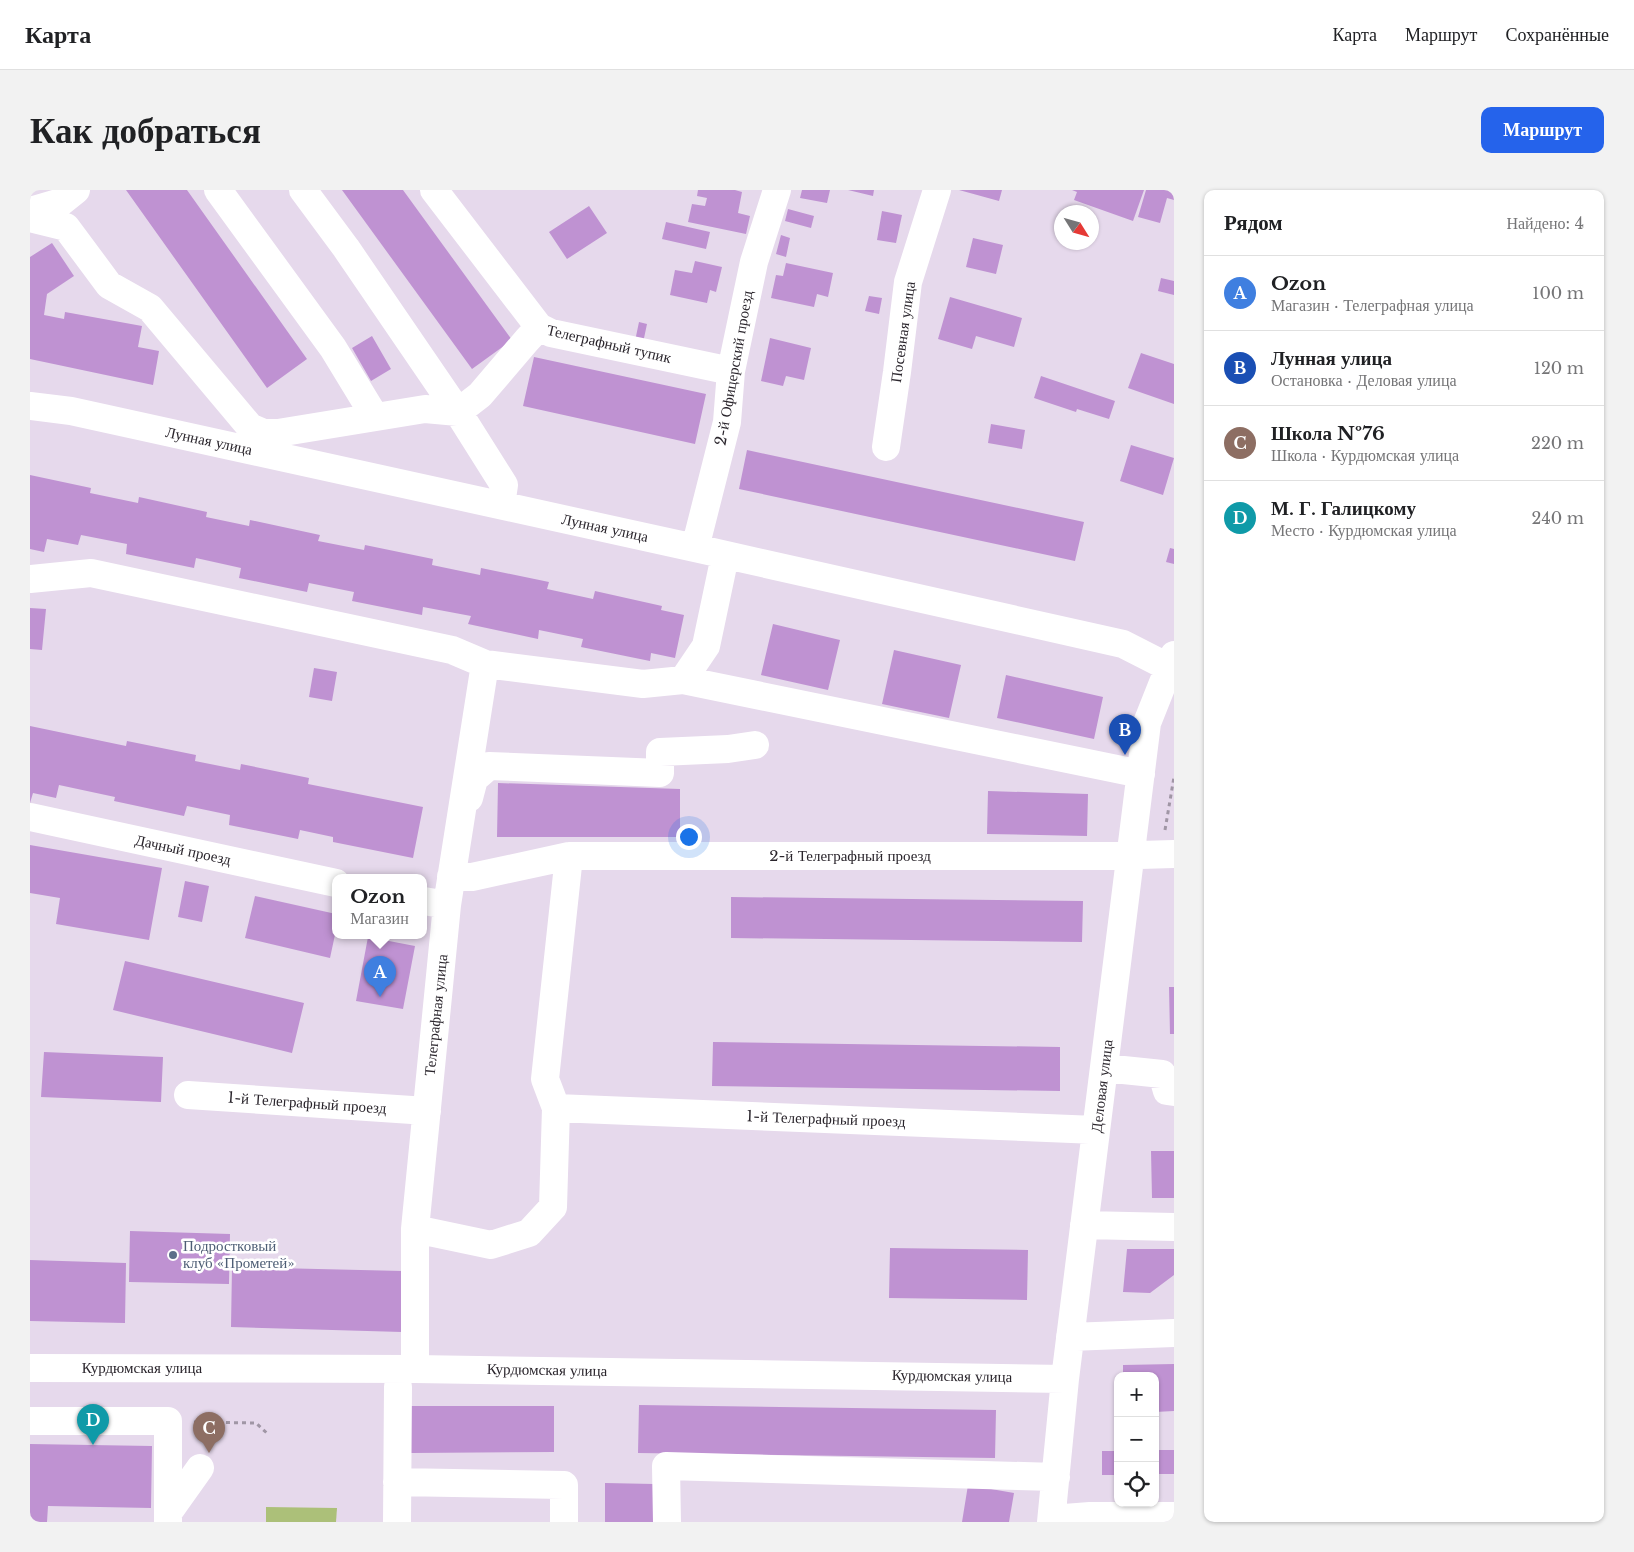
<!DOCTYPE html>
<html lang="ru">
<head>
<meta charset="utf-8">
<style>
  :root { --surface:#fff; --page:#f2f2f2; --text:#202124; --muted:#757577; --line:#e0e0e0; --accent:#2563eb }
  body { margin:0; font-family:"Libre Baskerville",serif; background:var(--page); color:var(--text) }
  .controls { position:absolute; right:15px; bottom:15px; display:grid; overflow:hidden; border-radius:10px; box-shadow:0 1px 4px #0004 }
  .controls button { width:45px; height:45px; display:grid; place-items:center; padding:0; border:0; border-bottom:1px solid var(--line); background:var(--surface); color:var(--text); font:25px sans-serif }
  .compass { position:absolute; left:1024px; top:15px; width:45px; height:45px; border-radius:50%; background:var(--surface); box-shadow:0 1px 4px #0004; rotate:127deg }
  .you { position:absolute; left:658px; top:646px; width:18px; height:18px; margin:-12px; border:4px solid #fff; border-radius:50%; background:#1a73e8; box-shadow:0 0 0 8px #1a73e833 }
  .badge { display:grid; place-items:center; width:32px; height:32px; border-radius:50%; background:var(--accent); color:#fff; font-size:16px; font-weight:700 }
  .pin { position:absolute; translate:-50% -41px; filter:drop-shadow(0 1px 2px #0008) }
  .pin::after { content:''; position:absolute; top:26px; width:18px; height:15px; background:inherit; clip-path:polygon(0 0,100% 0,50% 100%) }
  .popup { position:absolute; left:302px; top:684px; width:95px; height:65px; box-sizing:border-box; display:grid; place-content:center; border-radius:10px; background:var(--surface); filter:drop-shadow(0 1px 4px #0005); font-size:16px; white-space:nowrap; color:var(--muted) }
  .popup b { font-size:19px; color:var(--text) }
  .popup::after { content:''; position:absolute; left:50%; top:100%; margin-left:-10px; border:10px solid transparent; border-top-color:var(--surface) }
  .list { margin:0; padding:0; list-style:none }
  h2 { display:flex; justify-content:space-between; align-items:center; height:65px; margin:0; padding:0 20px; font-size:21px }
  h2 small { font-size:16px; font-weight:400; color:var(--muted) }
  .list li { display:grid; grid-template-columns:32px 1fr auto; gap:15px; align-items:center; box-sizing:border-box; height:75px; padding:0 20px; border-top:1px solid var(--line) }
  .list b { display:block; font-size:19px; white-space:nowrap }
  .list p { margin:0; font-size:16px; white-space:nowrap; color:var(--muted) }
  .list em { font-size:16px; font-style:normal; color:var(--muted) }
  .icon { flex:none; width:28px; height:28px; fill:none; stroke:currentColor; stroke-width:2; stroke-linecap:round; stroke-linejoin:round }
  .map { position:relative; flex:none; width:1144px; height:1332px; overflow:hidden; border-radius:10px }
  header { display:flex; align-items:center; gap:30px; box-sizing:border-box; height:70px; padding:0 25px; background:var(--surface); border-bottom:1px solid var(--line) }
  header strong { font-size:24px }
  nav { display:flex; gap:28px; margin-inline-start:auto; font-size:18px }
  .intro { display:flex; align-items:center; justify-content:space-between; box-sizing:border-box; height:120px; padding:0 30px }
  h1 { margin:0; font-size:35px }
  .button { padding:12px 22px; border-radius:10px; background:var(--accent); color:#fff; font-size:18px; font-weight:700 }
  main { display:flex; gap:30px; padding:0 30px }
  aside { flex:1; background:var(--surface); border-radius:10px; box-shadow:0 1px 4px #0004 }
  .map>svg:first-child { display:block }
</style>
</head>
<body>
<header>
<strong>Карта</strong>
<nav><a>Карта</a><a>Маршрут</a><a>Сохранённые</a></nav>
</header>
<div class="intro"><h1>Как добраться</h1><a class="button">Маршрут</a></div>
<main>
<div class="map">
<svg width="1144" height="1332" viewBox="0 0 1144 1332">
  <rect width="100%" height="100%" fill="#e6d9ec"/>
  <path fill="#acc079" d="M236,1317L307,1318L306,1332H236Z"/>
  <path fill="#bf92d2" d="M96,0H157L277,169L237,198Z
    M312,0H373L482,150L442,179Z
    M668,0H705L712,2L708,23L720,26L716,44L658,32L662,14L675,16L677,8L667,6Z
    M772,0H800L797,13L770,8Z
    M818,0H844L843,6Z
    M929,0H972L969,11Z
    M1042,0H1114L1103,31L1044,10L1047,2Z
    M1116,0H1144V10L1137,8L1130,33L1108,27Z
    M559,16L577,43L537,69L519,42Z
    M758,19L784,26L781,38L755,31Z
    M852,21L872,25L866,53L847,50Z
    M636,32L680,42L676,59L632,49Z
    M751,45L760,48L756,67L746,64Z
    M943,48L973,55L966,84L936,77Z
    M22,53L44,86L17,104L14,125L34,129L35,122L112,136L108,157L129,161L123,195L0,169V67Z
    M665,71L692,77L686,102L680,100L677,113L640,105L645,80L662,83Z
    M756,73L803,83L798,107L787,104L784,117L741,108L746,85L753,86Z
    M1131,88L1144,91V105L1128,101Z
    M839,106L852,108L849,124L835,121Z
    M920,107L992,128L984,157L946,146L942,159L908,149Z
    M609,132L617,134L613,153L605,151Z
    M342,146L361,179L341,191L322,158Z
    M740,148L781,158L774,190L756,186L753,196L731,191Z
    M1111,163L1144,174V214L1098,198Z
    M504,167L676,204L665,254L493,216Z
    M1011,186L1085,211L1079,229L1047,219L1046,222L1004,208Z
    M961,234L995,240L992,259L958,253Z
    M1101,255L1144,268L1133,305L1090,291Z
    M717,260L1054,332L1045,371L709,299Z
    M0,285L61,298L60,303L108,313L109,307L177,322L176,327L219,336L220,330L290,345L288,351L334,360L335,355L403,369L402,375L450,385L451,378L519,392L517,399L563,409L565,401L632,416L631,420L654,425L645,468L621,463L620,471L551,457L553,449L509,440L508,449L438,434L441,426L393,417L392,425L322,411L324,402L279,393L277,402L209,388L211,378L166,368L164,378L96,364L97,354L51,345L48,355L17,349L14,362L0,359Z
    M1140,358L1144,359V374L1136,372Z
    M0,418L16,419L12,460L0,459Z
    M743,434L810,450L798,500L731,485Z
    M864,460L931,475L919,528L852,514Z
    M284,478L307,482L302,511L279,507Z
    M976,485L1073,507L1064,549L967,528Z
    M0,536L96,556L97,551L166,565L165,571L210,580L211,574L279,588L278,594L393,617L383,668L303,652V647L270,640L268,649L199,635L200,625L157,616L154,626L84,611L85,607L29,595L26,608L3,603L0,613Z
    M468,593L650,599V647H467Z
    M958,601L1058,604L1057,646L957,644Z
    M0,655L132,678L119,750L26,734L30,708L0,703Z
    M155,691L179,696L172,732L148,727Z
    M225,706L306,724V740L300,768L215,748Z
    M701,707L1053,711L1052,752L701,748Z
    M338,747L385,756L373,819L326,811Z
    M95,771L274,813L262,863L83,820Z
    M1139,797H1144V844H1140Z
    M683,852L1030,857V901L682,896Z
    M14,862L133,867L131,912L11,907Z
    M1121,961H1144V1008H1122Z
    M100,1041L200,1044L199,1094L99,1092Z
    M860,1058L998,1060L997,1110L859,1108Z
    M1097,1059H1144V1085L1120,1103L1093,1102Z
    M0,1070L96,1073L95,1133L0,1131Z
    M202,1077L373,1081L372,1142L201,1137Z
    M1144,1174V1221L1125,1222V1186H1093V1175Z
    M609,1215L966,1220L965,1268L608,1263Z
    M381,1216H524V1262L381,1263Z
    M0,1254L122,1256L121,1318L18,1316L17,1332H0Z
    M1125,1260H1144V1284H1125Z
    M1072,1261H1088V1285H1072Z
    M575,1293L624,1294L623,1332H575Z
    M938,1295L984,1303L979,1332H932Z"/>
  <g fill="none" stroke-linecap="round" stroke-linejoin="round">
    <path stroke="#a096a5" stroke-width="3" stroke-dasharray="4 4" stroke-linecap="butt" d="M1135,640L1144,587
      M164,1232L226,1233L239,1245"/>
    <path stroke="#fff" stroke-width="28" d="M188,0L303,158L345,227
      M273,0L316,58L428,222L474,295L471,315
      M404,0L509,137L521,143L701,181
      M0,21L31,12L46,0
      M0,28L36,37L79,95L120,118L220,237L234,243H248L395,219L428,222L450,205L497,150L509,137
      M0,216L41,221L665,358L1093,454L1144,480
      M856,257L867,182L878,92L907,0
      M665,358L697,232L701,181L724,72L747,0
      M0,389L61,383L422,460L455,474L613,494L653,490L676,456L695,366
      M653,490L1111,584
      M439,608L444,589L459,576L630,583V562L698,559L725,555
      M0,627L306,693
      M421,687H442L539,666H1075L1144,664
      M394,711L417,715
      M1074,878L1132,884L1137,901L1144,902
      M158,905L397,921
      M526,918L1066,940
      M1054,1035L1144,1037
      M385,1039L461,1055L499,1043L523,1017L526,918L515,889L539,666
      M1040,1147L1144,1143
      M0,1178L385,1179L1035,1189
      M385,1179V1039L417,715L455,474
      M0,1231H138V1332
      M367,1292L534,1295V1332
      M138,1323L170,1278
      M1022,1329L1060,1326H1144
      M367,1332L368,1197
      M637,1332L636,1276L1026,1287
      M1021,1332L1035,1189L1117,533L1144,465"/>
  </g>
  <circle fill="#5c6f8a" stroke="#fff" stroke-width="2" cx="143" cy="1065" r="5"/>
  <g text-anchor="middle" stroke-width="5" stroke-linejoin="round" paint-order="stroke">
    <g font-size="15" fill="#2a252c" stroke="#fff">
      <text transform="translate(873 142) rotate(-82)" y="5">Посевная улица</text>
      <text transform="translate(579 154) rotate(13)" y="5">Телеграфный тупик</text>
      <text transform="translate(704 178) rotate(-80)" y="5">2-й Офицерский проезд</text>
      <text transform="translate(179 251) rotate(12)" y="5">Лунная улица</text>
      <text transform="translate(575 338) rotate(12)" y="5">Лунная улица</text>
      <text transform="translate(153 660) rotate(12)" y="5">Дачный проезд</text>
      <text x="820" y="671">2-й Телеграфный проезд</text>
      <text transform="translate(406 825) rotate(-84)" y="5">Телеграфная улица</text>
      <text transform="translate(1072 896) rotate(-83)" y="5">Деловая улица</text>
      <text transform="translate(277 913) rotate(4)" y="5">1-й Телеграфный проезд</text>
      <text transform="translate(796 929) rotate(2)" y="5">1-й Телеграфный проезд</text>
      <text x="112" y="1183">Курдюмская улица</text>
      <text transform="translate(517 1180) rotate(1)" y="5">Курдюмская улица</text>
      <text transform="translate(922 1186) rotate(1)" y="5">Курдюмская улица</text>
    </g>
    <g font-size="15" fill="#4e5e75" stroke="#fff" text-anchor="start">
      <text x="153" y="1061">Подростковый<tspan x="153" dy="17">клуб «Прометей»</tspan></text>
    </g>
  </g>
</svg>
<div class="controls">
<button>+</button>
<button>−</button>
<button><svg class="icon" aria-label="locate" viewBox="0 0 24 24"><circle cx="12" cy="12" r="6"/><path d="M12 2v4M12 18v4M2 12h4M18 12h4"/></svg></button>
</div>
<svg class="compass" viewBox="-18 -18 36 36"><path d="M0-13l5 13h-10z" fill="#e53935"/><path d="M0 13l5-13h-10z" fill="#757577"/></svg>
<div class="you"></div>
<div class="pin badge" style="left:350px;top:807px;background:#3f7fe0">A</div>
<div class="popup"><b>Ozon</b>Магазин</div>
<div class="pin badge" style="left:1095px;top:565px;background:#1a4fb4">B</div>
<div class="pin badge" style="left:179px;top:1263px;background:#8d6e63">C</div>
<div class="pin badge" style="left:63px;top:1255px;background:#0f9aa8">D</div>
</div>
<aside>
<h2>Рядом<small>Найдено: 4</small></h2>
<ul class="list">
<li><span class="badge" style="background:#3f7fe0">A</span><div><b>Ozon</b><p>Магазин · Телеграфная улица</p></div><em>100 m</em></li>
<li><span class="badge" style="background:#1a4fb4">B</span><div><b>Лунная улица</b><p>Остановка · Деловая улица</p></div><em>120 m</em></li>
<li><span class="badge" style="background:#8d6e63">C</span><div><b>Школа №76</b><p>Школа · Курдюмская улица</p></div><em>220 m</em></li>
<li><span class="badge" style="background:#0f9aa8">D</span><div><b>М. Г. Галицкому</b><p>Место · Курдюмская улица</p></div><em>240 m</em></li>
</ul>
</aside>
</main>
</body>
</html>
